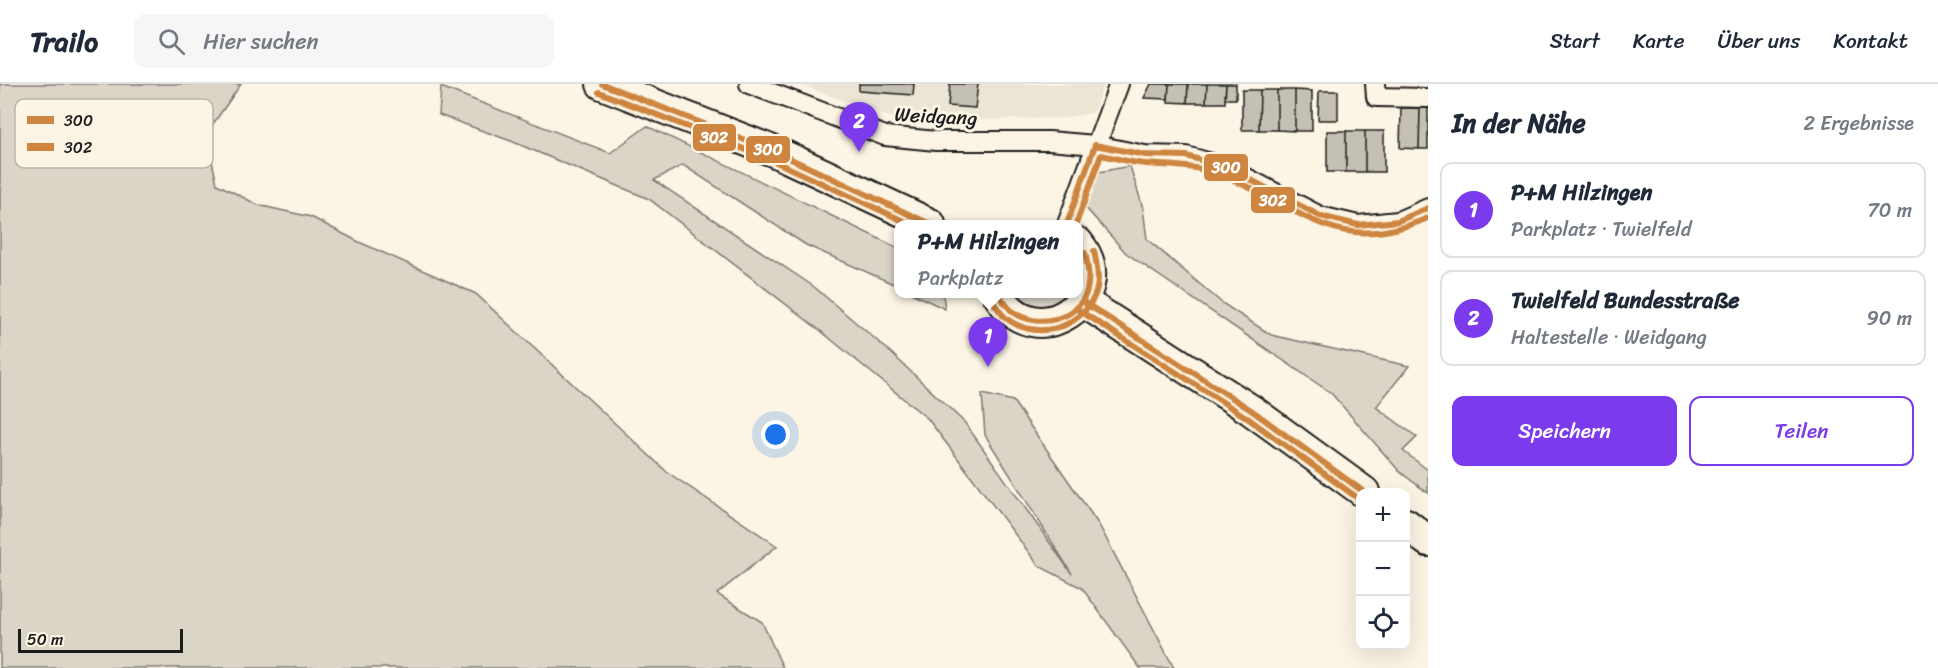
<!DOCTYPE html>
<html lang="de">
<head>
<meta charset="utf-8">
<style>
  :root { --surface:#fff; --page:#f6f6f7; --text:#1f2937; --muted:#747a83; --line:#e0e1e3; --accent:#7c3aed }
  body { margin:0; font-family:Sriracha,sans-serif; background:var(--page); color:var(--text) }
  .controls { position:absolute; right:18px; bottom:18px; display:grid; overflow:hidden; border-radius:12px; box-shadow:0 6px 24px #0002 }
  .controls button { width:54px; height:54px; display:grid; place-items:center; padding:0; border:0; border-bottom:2px solid var(--line); background:var(--surface); color:var(--text); font:30px sans-serif }
  .scale { position:absolute; left:18px; bottom:15px; width:165px; box-sizing:border-box; padding-left:6px; border:3px solid #1c1c1c; border-top:0; font-size:16px; line-height:21px; white-space:nowrap; color:#1c1c1c; -webkit-text-stroke:4px #fcf5e5; paint-order:stroke }
  .you { position:absolute; left:776px; top:351px; width:21px; height:21px; margin:-15px; border:4px solid #fff; border-radius:50%; background:#1a73e8; box-shadow:0 0 0 9px #1a73e833 }
  .badge { display:grid; place-items:center; width:39px; height:39px; border-radius:50%; background:var(--accent); color:#fff; font-size:20px; font-weight:700 }
  .pin { position:absolute; translate:-50% -50px; filter:drop-shadow(0 2px 3px #0008) }
  .pin::after { content:''; position:absolute; top:32px; width:21px; height:18px; background:inherit; clip-path:polygon(0 0,100% 0,50% 100%) }
  .popup { position:absolute; left:894px; top:136px; width:189px; height:78px; box-sizing:border-box; display:grid; place-content:center; border-radius:12px; background:var(--surface); filter:drop-shadow(0 2px 4px #0005); font-size:20px; white-space:nowrap; color:var(--muted) }
  .popup b { font-size:22px; color:var(--text) }
  .popup::after { content:''; position:absolute; left:50%; top:100%; margin-left:-12px; border:12px solid transparent; border-top-color:var(--surface) }
  .list { margin:0; padding:0; list-style:none }
  h2 { display:flex; justify-content:space-between; align-items:center; height:78px; margin:0; padding:0 24px; font-size:26px }
  h2 small { font-size:20px; font-weight:400; color:var(--muted) }
  .list li { display:grid; grid-template-columns:39px 1fr auto; gap:18px; align-items:center; box-sizing:border-box; height:96px; margin:0 12px 12px; padding:0 12px; border:2px solid var(--line); border-radius:12px }
  .list b { display:block; font-size:22px; white-space:nowrap }
  .list p { margin:0; font-size:20px; white-space:nowrap; color:var(--muted) }
  .list em { font-size:20px; font-style:normal; color:var(--muted) }
  .actions { display:flex; gap:12px; padding:18px 24px }
  .actions a { flex:1; padding:14px 0; border:2px solid var(--accent); border-radius:12px; text-align:center; font-size:21px; color:var(--accent) }
  .actions .main { background:var(--accent); color:#fff }
  .icon { flex:none; width:33px; height:33px; fill:none; stroke:currentColor; stroke-width:2; stroke-linecap:round; stroke-linejoin:round }
  .map { position:relative; flex:none; width:1428px; height:584px; overflow:hidden }
  header { display:flex; align-items:center; gap:36px; box-sizing:border-box; height:84px; padding:0 30px; background:var(--surface); border-bottom:2px solid var(--line) }
  header strong { font-size:28px }
  nav { display:flex; gap:33px; margin-inline-start:auto; font-size:21px }
  .search { width:420px; height:54px; background:var(--page); display:flex; align-items:center; gap:15px; box-sizing:border-box; padding:0 21px; border-radius:12px; color:var(--muted); font-size:22px }
  main { display:flex }
  aside { flex:1; background:var(--surface) }
  .map>svg:first-child { display:block }
</style>
</head>
<body>
<header>
<strong>Trailo</strong>
<div class="search"><svg class="icon" aria-label="search" viewBox="0 0 24 24"><circle cx="10" cy="10" r="6"/><path d="M15 15l6 6"/></svg>Hier suchen</div>
<nav><a>Start</a><a>Karte</a><a>Über uns</a><a>Kontakt</a></nav>
</header>
<main>
<div class="map">
<svg width="1428" height="584" viewBox="0 0 1428 584">
  <rect width="100%" height="100%" fill="#fcf5e5"/>
  <filter id="ink" filterUnits="userSpaceOnUse"><feTurbulence type="fractalNoise" baseFrequency=".0167" numOctaves="2"/><feDisplacementMap in="SourceGraphic" scale="12" xChannelSelector="R" yChannelSelector="G"/><feConvolveMatrix kernelMatrix="1 2 1 2 8 2 1 2 1" color-interpolation-filters="sRGB"/></filter>
  <g filter="url(#ink)">
    <path fill="#ebe5d6" d="M798,0H1104L1093,29L1063,34L938,37H901Z"/>
    <path fill="#dbd5c8" stroke="#7c7872" stroke-width="1.5" d="M0,0H241L206,50L217,100L258,121L311,133L359,158L476,210L667,388L777,462L717,510L762,538L783,584H0Z
      M441,3L610,69L647,42L898,164V202L806,161L683,81L654,96L813,202L888,266L965,339L1072,490L985,351L982,310L1013,317L1099,441L1174,584H1140L1082,504L1039,482L928,335L822,248L649,115L511,57L439,31Z
      M1130,82L1143,124L1147,155L1222,219L1271,251L1409,282L1376,323L1417,353L1403,367L1428,386V409L1400,388L1331,309L1126,169L1084,122L1099,88Z
      M913,210H943L945,225Z
      M1009,210H1070L1067,214L1036,227Z"/>
    <path fill="#c4c0b3" stroke="#1c1c1c" stroke-width="1.5" d="M859,0H914L913,11L859,7Z
      M950,0H978L975,24L948,22Z
      M1151,0H1169L1168,15L1144,14Z
      M1169,0H1188L1187,19L1168,18Z
      M1188,0H1207L1206,19H1187Z
      M1207,0H1226L1225,19H1206Z
      M1226,0H1236V15H1225Z
      M1242,6H1260L1259,46H1242Z
      M1260,6H1277V46H1259Z
      M1277,6H1295V47L1277,46Z
      M1295,6L1312,7V47H1295Z
      M1319,7H1338V36H1318Z
      M1401,24H1420L1419,65L1400,64Z
      M1420,24H1428V65H1419Z
      M1327,47H1346V88H1327Z
      M1346,47H1365V88H1346Z
      M1365,47H1384V88H1365Z"/>
    <g fill="none" stroke-linecap="round" stroke-linejoin="round">
      <defs>
        <path id="street" d="M749,0L885,52L936,57H1049L1095,61L1145,71L1186,72L1226,83L1320,132L1358,141L1398,137L1428,124
          M1375,0L1376,13L1428,14
          M1067,140L1119,0"/>
        <path id="primary" d="M602,0L778,69L930,140
          M998,210C1035,275 1122,213 1078,159
          M1082,217L1251,326L1364,408
          M1406,440L1428,457"/>
      </defs>
      <use href="#street" stroke="#1c1c1c" stroke-width="22"/>
      <use href="#primary" stroke="#1c1c1c" stroke-width="34"/>
      <use href="#street" stroke="#fcf5e5" stroke-width="18"/>
      <use href="#primary" stroke="#fcf5e5" stroke-width="30"/>
      <defs>
        <path id="bus-1" d="M602,0L778,69L930,140
          M1067,140L1095,61L1145,71L1186,72L1226,83L1320,132L1358,141L1398,137L1428,124
          M998,210C1003,216 1007,223 1013,228C1037,245 1078,237 1087,206C1090,193 1088,182 1085,169
          M1082,217L1251,326L1364,408"/>
        <path id="bus-2" d="M599,8L774,77L910,140
          M1076,140L1101,71C1116,74 1131,79 1146,80C1173,82 1197,81 1223,92C1303,123 1335,174 1428,134
          M991,216C996,221 1000,229 1006,234C1035,257 1078,246 1094,213C1101,198 1097,182 1094,167
          M1077,225L1246,333L1359,415"/>
      </defs>
      <use href="#bus-1" stroke="#fcf5e5" stroke-width="10"/>
      <use href="#bus-2" stroke="#fcf5e5" stroke-width="10"/>
      <use href="#bus-1" stroke="#cd853f" stroke-width="6"/>
      <use href="#bus-2" stroke="#cd853f" stroke-width="6"/>
    </g>
  </g>
  <g text-anchor="middle" stroke-width="6" stroke-linejoin="round" paint-order="stroke">
    <g font-size="20" fill="#1c1c1c" stroke="#fcf5e5">
      <text transform="translate(936 32) rotate(3)" y="7">Weidgang</text>
    </g>
  </g>
  <rect x="15" y="15" width="198" height="69" rx="9" fill="#fcf5e5" stroke="#b9b4a9" stroke-width="1.5"/>
  <rect x="27" y="32" width="27" height="8" fill="#cd853f"/>
  <rect x="27" y="59" width="27" height="8" fill="#cd853f"/>
  <g font-size="16" fill="#1c1c1c">
    <text x="64" y="42">300</text>
    <text x="64" y="69">302</text>
  </g>
  <g stroke="#fcf5e5" stroke-width="2">
    <rect x="692" y="39" width="45" height="29" rx="6" fill="#cd853f"/>
    <rect x="745" y="51" width="46" height="29" rx="6" fill="#cd853f"/>
    <rect x="1203" y="69" width="46" height="29" rx="6" fill="#cd853f"/>
    <rect x="1250" y="102" width="46" height="28" rx="6" fill="#cd853f"/>
  </g>
  <g font-size="16" text-anchor="middle" font-weight="bold" fill="#fff">
    <text x="714" y="59">302</text>
    <text x="768" y="71">300</text>
    <text x="1226" y="89">300</text>
    <text x="1273" y="122">302</text>
  </g>
</svg>
<div class="controls">
<button>+</button>
<button>−</button>
<button><svg class="icon" aria-label="locate" viewBox="0 0 24 24"><circle cx="12" cy="12" r="6"/><path d="M12 2v4M12 18v4M2 12h4M18 12h4"/></svg></button>
</div>
<div class="scale">50 m</div>
<div class="you"></div>
<div class="pin badge" style="left:988px;top:283px">1</div>
<div class="popup"><b>P+M Hilzingen</b>Parkplatz</div>
<div class="pin badge" style="left:859px;top:68px">2</div>
</div>
<aside>
<h2>In der Nähe<small>2 Ergebnisse</small></h2>
<ul class="list">
<li><span class="badge">1</span><div><b>P+M Hilzingen</b><p>Parkplatz · Twielfeld</p></div><em>70 m</em></li>
<li><span class="badge">2</span><div><b>Twielfeld Bundesstraße</b><p>Haltestelle · Weidgang</p></div><em>90 m</em></li>
</ul>
<div class="actions"><a class="main">Speichern</a><a>Teilen</a></div>
</aside>
</main>
</body>
</html>
